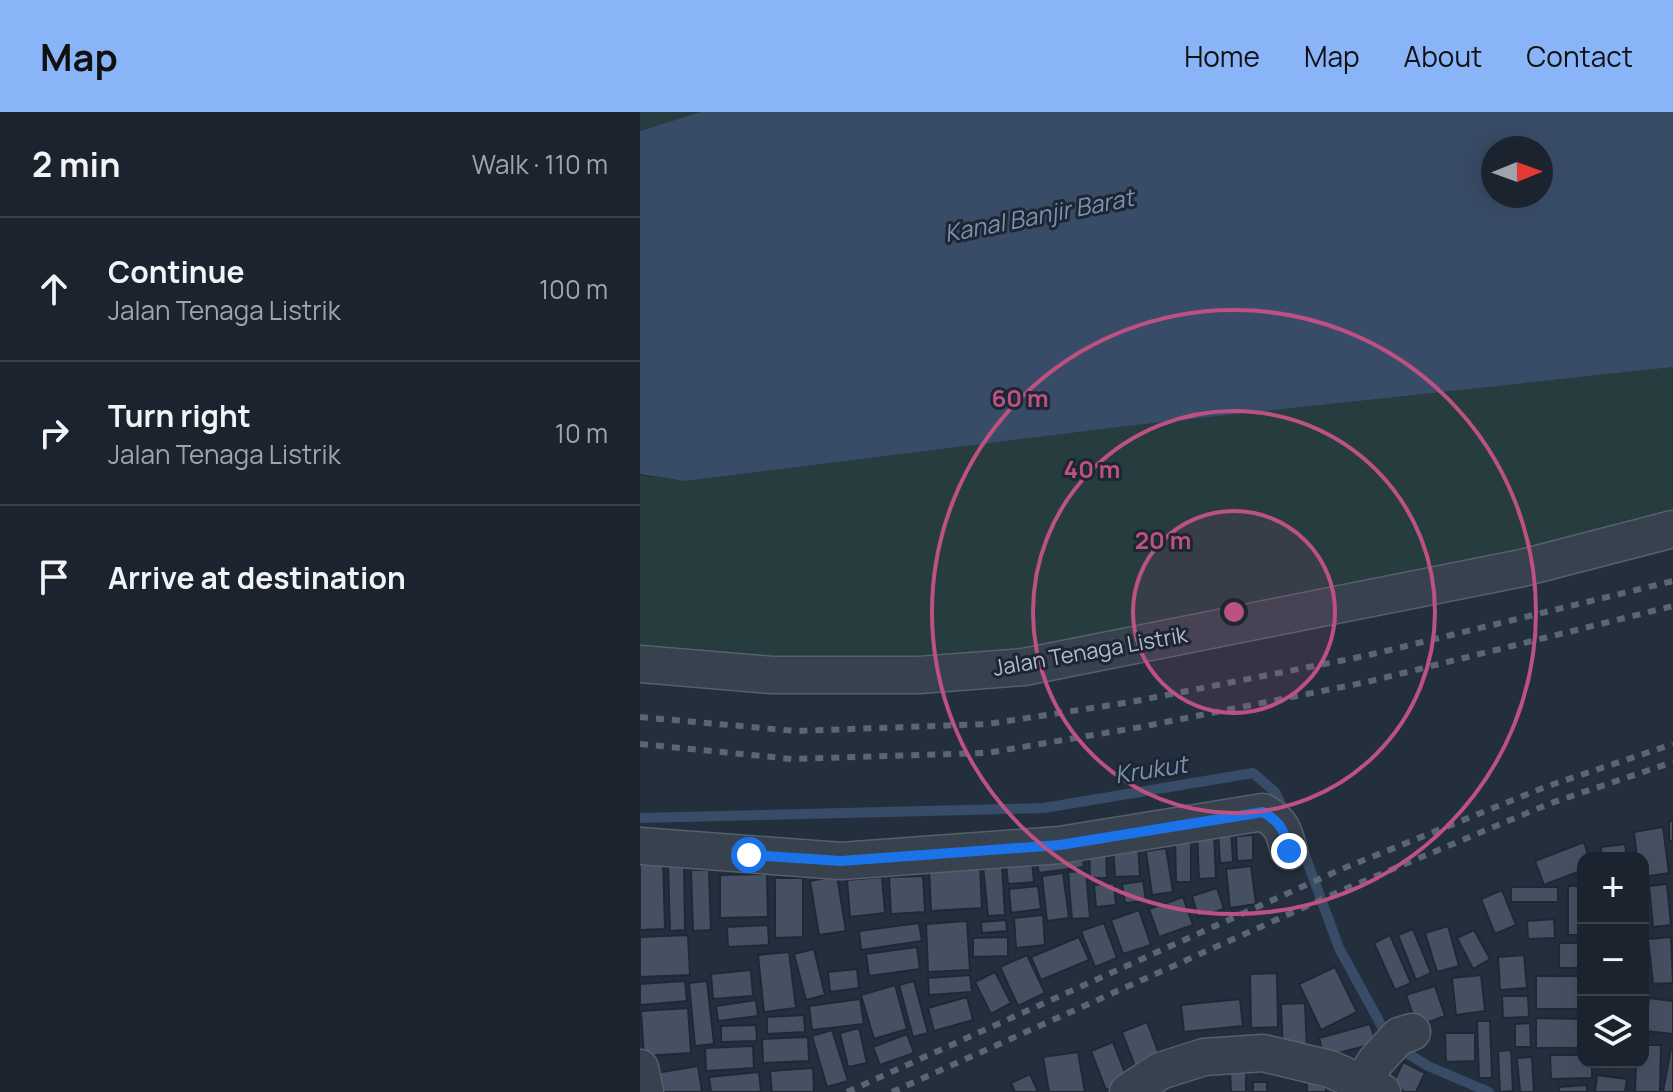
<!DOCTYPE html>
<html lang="en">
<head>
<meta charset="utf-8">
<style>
  :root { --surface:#1b232e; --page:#282f3a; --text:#f1f3f6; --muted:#a0a4aa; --line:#39404a; --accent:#8ab4f8 }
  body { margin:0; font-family:Manrope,sans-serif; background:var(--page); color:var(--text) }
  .controls { position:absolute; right:24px; bottom:24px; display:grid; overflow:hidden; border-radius:16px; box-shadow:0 8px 32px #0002 }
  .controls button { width:72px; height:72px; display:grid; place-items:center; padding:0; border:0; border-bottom:2px solid var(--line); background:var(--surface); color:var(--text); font:40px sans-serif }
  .compass { position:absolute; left:841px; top:24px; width:72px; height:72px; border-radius:50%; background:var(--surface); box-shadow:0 8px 32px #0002; rotate:89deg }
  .stop { position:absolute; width:24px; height:24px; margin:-18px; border:6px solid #1a73e8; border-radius:50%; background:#fff }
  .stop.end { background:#1a73e8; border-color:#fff; box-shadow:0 2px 8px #0008 }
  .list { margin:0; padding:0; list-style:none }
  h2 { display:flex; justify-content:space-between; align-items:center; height:104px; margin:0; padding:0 32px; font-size:34px }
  h2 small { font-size:26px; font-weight:400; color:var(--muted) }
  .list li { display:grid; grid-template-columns:52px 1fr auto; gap:24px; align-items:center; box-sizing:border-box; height:144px; padding:0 32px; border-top:2px solid var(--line) }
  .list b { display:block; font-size:30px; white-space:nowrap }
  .list p { margin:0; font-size:26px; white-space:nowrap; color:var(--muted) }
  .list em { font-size:26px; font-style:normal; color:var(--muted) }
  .icon { flex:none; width:44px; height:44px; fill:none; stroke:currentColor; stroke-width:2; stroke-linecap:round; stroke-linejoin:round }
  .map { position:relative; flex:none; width:1033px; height:980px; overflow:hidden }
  header { display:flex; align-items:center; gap:48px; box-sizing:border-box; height:112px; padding:0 40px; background:var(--accent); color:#111 }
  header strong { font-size:38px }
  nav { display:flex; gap:44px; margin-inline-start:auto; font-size:28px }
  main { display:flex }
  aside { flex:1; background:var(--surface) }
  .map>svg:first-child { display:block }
</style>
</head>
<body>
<header>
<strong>Map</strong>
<nav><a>Home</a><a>Map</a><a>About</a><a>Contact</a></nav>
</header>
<main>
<aside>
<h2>2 min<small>Walk · 110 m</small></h2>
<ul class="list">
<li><svg class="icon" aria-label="ahead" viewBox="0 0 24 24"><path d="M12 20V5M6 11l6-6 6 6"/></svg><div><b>Continue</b><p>Jalan Tenaga Listrik</p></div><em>100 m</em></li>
<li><svg class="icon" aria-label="right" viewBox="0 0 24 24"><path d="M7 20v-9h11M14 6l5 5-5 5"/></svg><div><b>Turn right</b><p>Jalan Tenaga Listrik</p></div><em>10 m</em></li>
<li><svg class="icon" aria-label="arrive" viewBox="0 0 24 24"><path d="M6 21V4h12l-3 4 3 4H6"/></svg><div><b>Arrive at destination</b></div></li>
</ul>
</aside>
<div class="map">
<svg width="1033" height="980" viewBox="0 0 1033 980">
  <rect width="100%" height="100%" fill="#242f3e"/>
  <path fill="#263c3f" d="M0,0H61L0,19Z
    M1033,255V415L452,551L0,556V363L46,369L487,314Z"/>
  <path fill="#394c67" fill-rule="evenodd" d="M61,0H1033V255L487,314L45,369L0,362V19ZM853,36H901V84H853Z"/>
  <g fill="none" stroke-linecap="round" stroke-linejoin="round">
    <path stroke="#394c67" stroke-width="10" d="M0,706L404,696L613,661L635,680L644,699
      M662,735L699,836L751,931L788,954L849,980"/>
  </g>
  <path fill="#455162" stroke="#1f2835" stroke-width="2" d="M1029,709H1033V729H1029Z
    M1023,715L1029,761L1003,765V746H997L994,720Z
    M591,718L593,750L580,751L578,719Z
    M574,721L576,766L559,767L557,722Z
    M613,723V748L597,749L596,724Z
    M535,726H551V770H536Z
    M944,730L949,746H943V758L904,773L895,749Z
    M498,732L500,764L475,765L473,733Z
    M985,732L987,746H962L961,735Z
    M466,736L467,766H450L449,737Z
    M526,736L533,780L512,783L506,739Z
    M442,740L444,755L399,761L396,747Z
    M23,748L25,817L0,818V749Z
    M392,749L394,770L368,772L366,751Z
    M44,750L45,818L30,819L28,751Z
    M362,752L365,803L348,804L343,753Z
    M340,754L342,796L291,799L289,757Z
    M611,754L616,792L590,796L586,757Z
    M51,758H69L71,818L53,819Z
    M446,759L450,806L432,807L428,760Z
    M423,761L429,806L407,809L402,764Z
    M127,762L128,805L80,806V763Z
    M197,764L206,819L179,823L170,769Z
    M283,764L285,800L251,802L249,765Z
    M242,765L245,801L210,805L207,768Z
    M135,766H163V825L135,826Z
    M503,769L506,789L485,791L482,772Z
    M474,771L476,793L456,795L454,773Z
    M1027,772L1031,813L1013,815L1009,774Z
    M398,774L401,797L371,801L369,777Z
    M928,774H943V823H928Z
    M871,775H918V790H871Z
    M577,776L584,797L558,805L552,784Z
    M862,778L876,813L855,822L841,787Z
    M543,785L553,813L519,825L509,797Z
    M499,798L511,833L483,842L471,808Z
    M403,803L405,833L376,836L374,806Z
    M914,807L915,826L888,827L887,809Z
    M366,808L367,819L342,821L341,810Z
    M327,809L330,858L288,860L286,812Z
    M279,811L282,829L221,838L219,819Z
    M464,811L477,846L455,855L441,819Z
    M128,813L129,833L88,835L87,815Z
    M808,814L819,854L797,860L785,821Z
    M773,817L791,861L776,868L758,823Z
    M834,818L850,847L833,857L817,826Z
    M48,823L50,863L0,865V825Z
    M750,823L771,871L755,878L734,831Z
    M368,825V844L333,845V826Z
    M439,825L449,848L401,868L391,845Z
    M1031,825L1033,871L1013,872L1008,827Z
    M919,831H943V856H919Z
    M277,835L280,857L229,864L226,842Z
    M174,837L185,883L166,888L154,842Z
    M149,840L156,896L124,900L118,843Z
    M387,843L405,881L378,894L360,855Z
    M884,843L887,876L860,878L858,845Z
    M695,855L717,900L681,918L659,872Z
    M217,857L219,876L190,880L188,860Z
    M111,858L113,884L73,887L71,862Z
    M355,860L371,891L351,902L335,870Z
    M637,861L638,915L611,916L610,862Z
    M330,863L332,880L289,883L288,866Z
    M841,863L845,899L816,903L812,866Z
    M896,864H943V897H896Z
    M45,869L47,889L0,893V872Z
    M67,869L74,932L55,934L49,871Z
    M274,869L288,921L273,925L259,873Z
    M255,873L267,917L234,927L221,883Z
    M795,874L805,904L777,914L766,883Z
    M862,884H888L889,905L863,906Z
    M327,885L333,908L294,919L288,896Z
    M1009,886L1033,889V922L1005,919Z
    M220,887L224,912L172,918L169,894Z
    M600,887L603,914L544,920L541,893Z
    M116,888L118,904L78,909L76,894Z
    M665,891L667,940L643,941L641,892Z
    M48,896L51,941L4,944L1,899Z
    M164,903L165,920L127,922V905Z
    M896,906L943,907V936H896Z
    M837,909H850L852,966H839Z
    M507,910L521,947L496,957L482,920Z
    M890,911L891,935H875V912Z
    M730,912L736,931L684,945L679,926Z
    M116,913L117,929L81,930V914Z
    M219,916L227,951L208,955L200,921Z
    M192,918L208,969L187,975L172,924Z
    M805,921H835V949L806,950Z
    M267,922L274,941L240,953L233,935Z
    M168,925L169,949L123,951L122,927Z
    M473,930L488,969L466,978L451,939Z
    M1003,933H1021L1020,980H995L996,950H1003Z
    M113,934L114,956L66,959L65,936Z
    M1031,936H1033V980H1023Z
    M871,938L873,979L860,980L858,939Z
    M438,940L445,980H409L403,945Z
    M910,943H943V950H952V966L911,967Z
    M892,945L894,980H880L877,946Z
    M763,950L785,961L776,980H765L752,974Z
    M58,954L62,980H13L10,962Z
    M606,955V980H591L590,956Z
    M173,956L174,980H132L130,959Z
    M119,960L121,980H71L69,965Z
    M390,962L398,980H375L371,971Z
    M957,963L987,967L985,980H955Z
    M613,970H627V980H613Z
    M667,970H686V980H667Z
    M947,973V980H919V975Z"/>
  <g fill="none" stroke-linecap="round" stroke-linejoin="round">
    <defs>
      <path id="street" d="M0,552L132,563H279L384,555L882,456L1033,417
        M0,734L201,749L420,733L623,700C642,711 644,719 649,739
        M0,956L5,980
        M722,971L736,949L759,924L772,920
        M488,980L520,959L564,945L623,941L690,957L742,980"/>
    </defs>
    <use href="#street" stroke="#565f6c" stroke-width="39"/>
    <use href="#street" stroke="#38414e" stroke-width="36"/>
    <path stroke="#5a6575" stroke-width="6" stroke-dasharray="8 8" stroke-linecap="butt" d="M0,605L156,619L348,612L491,590L725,544L1033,469
      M0,632L152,647L347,641L501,615L727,570L1033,494
      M207,980L697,759L905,675L1033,632
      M252,980L705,777L911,691L1033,650"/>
  </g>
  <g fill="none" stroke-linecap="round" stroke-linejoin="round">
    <path stroke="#1a73e8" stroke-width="10" d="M109,743L201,749L420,733L623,700C642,711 644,719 649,739"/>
  </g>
  <circle cx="594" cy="500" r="101" fill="#bd5182" fill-opacity=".12"/>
  <g fill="none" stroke="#bd5182" stroke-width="4">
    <circle cx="594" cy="500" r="101"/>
    <circle cx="594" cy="500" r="201"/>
    <circle cx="594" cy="500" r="302"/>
  </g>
  <g text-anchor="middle" stroke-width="6" stroke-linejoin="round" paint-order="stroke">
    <g font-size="22" fill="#b4bcc9" stroke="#1d2633">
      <text transform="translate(450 539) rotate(-10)" y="8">Jalan Tenaga Listrik</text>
    </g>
    <g font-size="24" font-style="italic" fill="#7c92b1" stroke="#1d2633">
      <text transform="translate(399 104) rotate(-11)" y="8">Kanal Banjir Barat</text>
      <text transform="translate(511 658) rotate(-9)" y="8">Krukut</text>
    </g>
  </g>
  <circle cx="594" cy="500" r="12" fill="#bd5182" stroke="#1d2633" stroke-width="4"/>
  <g font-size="24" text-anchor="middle" font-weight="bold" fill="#bd5182" stroke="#1d2633" stroke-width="6" stroke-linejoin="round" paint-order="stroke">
    <text x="380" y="295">60 m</text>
    <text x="452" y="366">40 m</text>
    <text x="523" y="437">20 m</text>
  </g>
</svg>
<div class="controls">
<button>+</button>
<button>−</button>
<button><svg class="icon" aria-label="layers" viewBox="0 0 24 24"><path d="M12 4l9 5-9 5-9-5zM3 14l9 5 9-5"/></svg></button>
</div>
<svg class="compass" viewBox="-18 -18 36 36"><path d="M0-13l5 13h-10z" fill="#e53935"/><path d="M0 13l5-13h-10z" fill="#a0a4aa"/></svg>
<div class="stop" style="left:109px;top:743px"></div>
<div class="stop end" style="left:649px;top:739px"></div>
</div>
</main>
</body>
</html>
